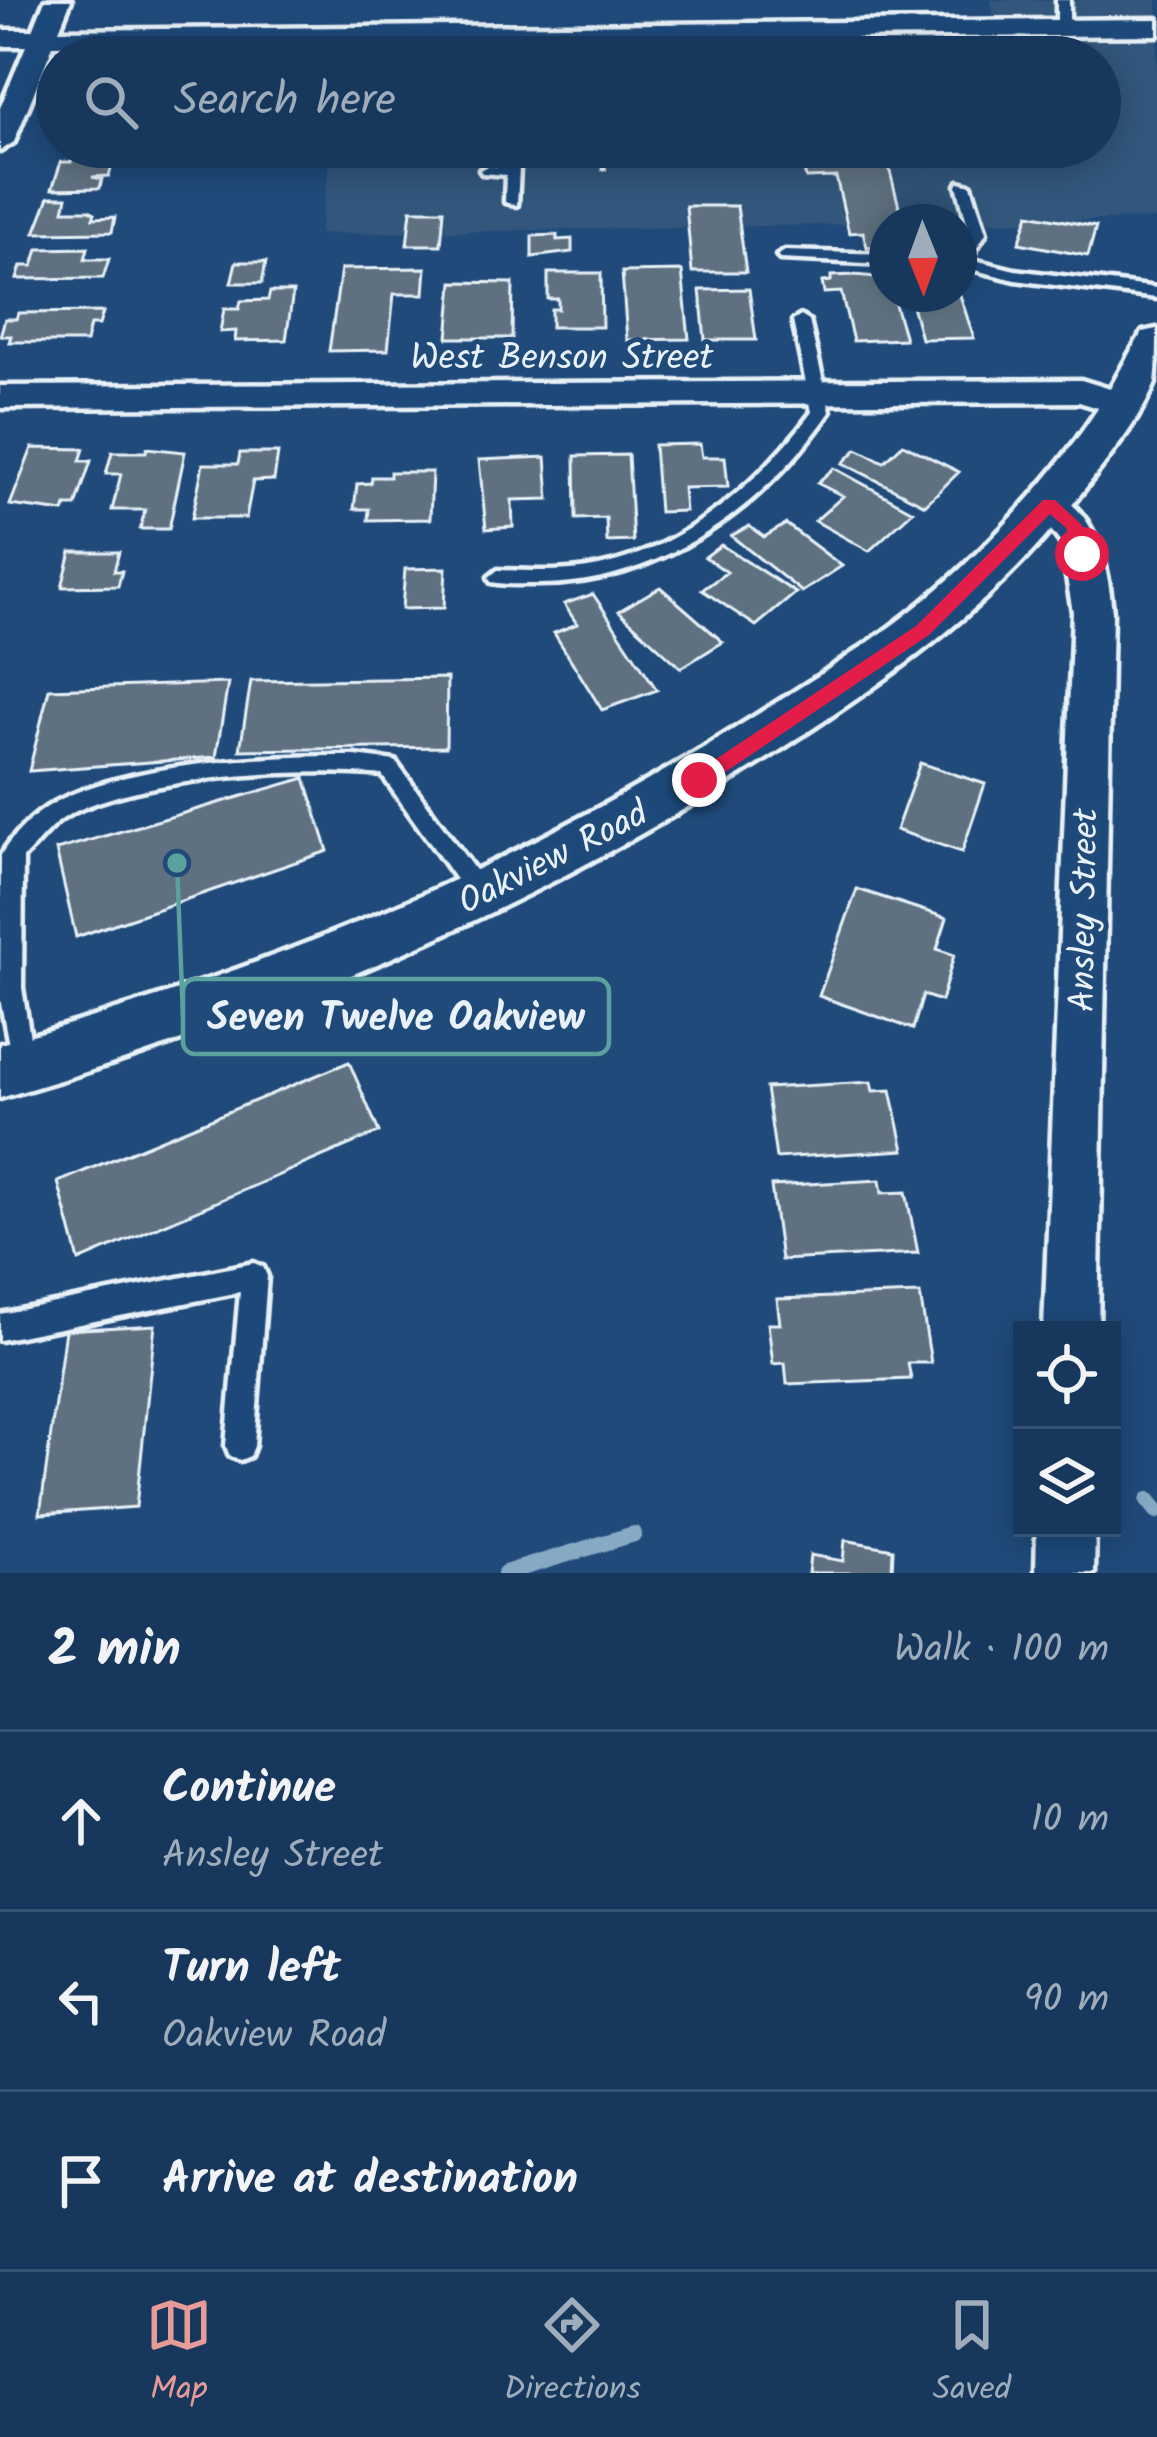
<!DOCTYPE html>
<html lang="en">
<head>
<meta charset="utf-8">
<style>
  :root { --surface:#17385c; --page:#244365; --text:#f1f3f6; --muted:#9eacbb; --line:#365272; --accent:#e69b98 }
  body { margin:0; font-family:Kalam,sans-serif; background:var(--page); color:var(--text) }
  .controls { position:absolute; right:36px; bottom:36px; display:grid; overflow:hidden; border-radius:0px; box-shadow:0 6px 30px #0003 }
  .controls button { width:108px; height:108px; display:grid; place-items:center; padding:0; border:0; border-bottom:3px solid var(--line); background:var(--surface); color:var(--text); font:60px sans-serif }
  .compass { position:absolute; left:869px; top:204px; width:108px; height:108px; border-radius:50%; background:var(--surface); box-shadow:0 6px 30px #0003; rotate:179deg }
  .stop { position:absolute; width:36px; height:36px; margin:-27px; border:9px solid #e11d48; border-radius:50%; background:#fff }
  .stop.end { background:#e11d48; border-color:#fff; box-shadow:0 3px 12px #0008 }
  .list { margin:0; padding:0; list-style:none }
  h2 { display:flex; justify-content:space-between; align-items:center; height:156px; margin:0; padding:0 48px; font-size:51px }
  h2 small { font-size:39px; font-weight:400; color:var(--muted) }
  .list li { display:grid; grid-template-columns:78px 1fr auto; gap:36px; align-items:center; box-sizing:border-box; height:180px; padding:0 48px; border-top:3px solid var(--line) }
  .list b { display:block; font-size:45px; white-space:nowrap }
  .list p { margin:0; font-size:39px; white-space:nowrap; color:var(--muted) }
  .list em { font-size:39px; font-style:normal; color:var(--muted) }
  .icon { flex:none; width:66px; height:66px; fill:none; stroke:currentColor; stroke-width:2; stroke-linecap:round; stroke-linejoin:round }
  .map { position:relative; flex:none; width:1157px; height:1573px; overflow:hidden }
  .search { position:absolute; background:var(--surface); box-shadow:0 6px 30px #0003; left:36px; right:36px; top:36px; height:132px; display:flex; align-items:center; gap:30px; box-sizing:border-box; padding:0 42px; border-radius:66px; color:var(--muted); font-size:45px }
  .sheet { height:696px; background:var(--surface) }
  nav { display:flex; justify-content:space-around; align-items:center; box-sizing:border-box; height:168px; border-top:3px solid var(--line); background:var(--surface); font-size:33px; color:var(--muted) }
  nav a { display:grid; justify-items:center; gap:6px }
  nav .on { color:var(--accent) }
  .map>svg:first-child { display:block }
</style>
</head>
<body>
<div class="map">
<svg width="1157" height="1573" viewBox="0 0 1157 1573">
  <rect width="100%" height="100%" fill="#1f4a7a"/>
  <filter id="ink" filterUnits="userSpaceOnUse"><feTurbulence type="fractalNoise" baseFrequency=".00833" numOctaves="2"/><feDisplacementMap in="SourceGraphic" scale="24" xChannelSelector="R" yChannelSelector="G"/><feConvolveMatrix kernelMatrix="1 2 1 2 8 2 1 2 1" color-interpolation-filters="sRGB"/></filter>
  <g filter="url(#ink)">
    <path fill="#32567c" d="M991,0H1157V219L319,234L332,147H1100V57H345L348,37L996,30Z"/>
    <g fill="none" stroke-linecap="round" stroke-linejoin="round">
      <path stroke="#86a9c4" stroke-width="16" d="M1148,1500L1157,1511
        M505,1573L634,1534"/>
    </g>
    <path fill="#5f7180" stroke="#e8f1f8" stroke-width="3" d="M784,147H890L893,156H886L903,222H887V246L867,247L863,232L849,233L836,177L806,178L801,157H786Z
      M72,157L113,162L109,176L92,177L102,179L100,188L52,189L61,162H71Z
      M49,197H67L64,210H89L95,213L93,218L115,217L112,232L35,233Z
      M686,206H737L746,272H692Z
      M411,210H444L441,245H407Z
      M1029,214L1096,227L1088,256L1019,243Z
      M557,235V240L572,239V252L532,257V236Z
      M88,248L85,259H109L103,278L17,279L21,266H33L38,249Z
      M236,262H266L262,283H231Z
      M426,268L424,294H394L388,350L329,351L341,269Z
      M682,271L689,339L627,340L622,272Z
      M548,273H601L602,327H551V309H558V299H548Z
      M855,275L887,278V294H892L905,339L853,341L841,292L824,293L822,282L831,281V276Z
      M453,282L513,283L512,338H448Z
      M749,289L756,340H705L700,290Z
      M270,292H293L286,340L235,341L236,331L220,332L224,309H239L241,301L268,300Z
      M959,292L974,338L921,339L909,294Z
      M103,312L99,325H90L86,342H9L11,336H0L5,319H16L18,313Z
      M700,444L702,457H725L728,487L683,488L685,511L659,512L654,445Z
      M903,444L959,472L925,505L843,463L857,449L884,462Z
      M32,448L84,449L80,461H91L76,506H66L64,512L10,505Z
      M147,448L185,452L169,529H140L145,510H112L121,474H106L112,452H146Z
      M240,453H278L274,480L253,481L246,518H192L203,464H238Z
      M628,455L633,541L607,542L606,518L576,519L575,456Z
      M546,457L549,499L512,500L513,527L486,529L479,460Z
      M834,468L913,511L869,551L815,521L843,496L817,483Z
      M390,472H432L430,519L368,520L369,509H354L357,484L371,483L372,477H390Z
      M786,524L842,566L802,592L731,536L749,526L764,537Z
      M721,545L796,593L756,626L702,590L727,572L705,557Z
      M71,552H119L114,571H122L118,586L62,587Z
      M446,568L444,608L402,609L405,569Z
      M660,587L723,642L681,668L619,611Z
      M593,594L657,690L602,710L554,633L577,624L564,604Z
      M447,678L446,747L240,750L251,681Z
      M228,683L216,757L29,771L49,689Z
      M920,763L985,784L962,852L896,830Z
      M305,778L328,851L76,937L56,850Z
      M857,889L947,918L937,949L954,955L941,1001L923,995L913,1029L819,996Z
      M349,1062L379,1132L79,1261L58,1182Z
      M871,1082L873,1091L891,1090L904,1150L776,1158L766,1088Z
      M880,1180L882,1193L906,1192L918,1253L781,1260L771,1186Z
      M920,1294L931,1363H908L911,1379L787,1384L785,1363L773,1364L768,1324H780L777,1299Z
      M155,1325L136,1507L40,1514L65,1330Z
      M845,1540L893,1549L892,1573H808L810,1555L843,1561Z"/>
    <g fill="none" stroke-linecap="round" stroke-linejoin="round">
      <defs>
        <path id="service" d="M1057,0H1069V31L1057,28Z
          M487,166L519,168L517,205L505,202L506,175L482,173L480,170Z
          M959,182L971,185L986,233L970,259L1015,270L1157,288V298L1015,280L959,266V252L970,233L957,185Z
          M785,251L887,254V264L780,259L777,256Z
          M801,316L809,321L830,412C764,508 657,585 538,584C522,584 506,585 491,582L489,577L498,570C532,571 566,573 599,566C685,548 762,480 812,412L793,321Z
          M355,756L395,761L488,888L491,895L488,902L480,904L472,902L382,775C301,767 142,776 70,814C51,824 38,843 23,858L22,988L34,1063L30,1071L22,1074L14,1071L0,998L1,855C12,836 34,814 54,803C126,763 272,755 355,756Z
          M254,1263L263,1267L267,1276L254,1446L250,1456L240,1460L230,1456L226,1446L240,1292L0,1340V1314Z"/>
        <path id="minor" d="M45,0H71L59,30L1157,19V35L53,45L14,142L0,151V108L26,46H0V30H33Z
          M1081,380L1133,396L1138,404L1133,412L1121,415L1079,402L0,408V386Z
          M1049,492C1096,505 1109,571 1112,612L1098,1330H1044L1073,612L1061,543L1031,504L1036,495Z
          M1037,1528H1095L1094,1573H1036Z"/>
        <path id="tertiary" d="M1157,329C1157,345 1157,368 1155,383C1139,423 1105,462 1079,496C998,602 902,670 792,742C547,903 281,1017 0,1098V1044C272,970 516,867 755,716C833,667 908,621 974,556C1020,512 1062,463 1097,410C1114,385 1126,357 1143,332Z"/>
      </defs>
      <use href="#service" stroke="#e8f1f8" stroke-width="9"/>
      <use href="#minor" stroke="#e8f1f8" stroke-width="9"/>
      <use href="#tertiary" stroke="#e8f1f8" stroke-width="9"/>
      <path stroke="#e8f1f8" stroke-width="6" stroke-dasharray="9 6" stroke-linecap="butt" d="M602,147L604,171"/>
      <use href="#service" fill="#1f4a7a" fill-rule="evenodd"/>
      <use href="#minor" fill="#1f4a7a" fill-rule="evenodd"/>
      <use href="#tertiary" fill="#1f4a7a" fill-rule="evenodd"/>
    </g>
  </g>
  <path fill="#e11d48" d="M1043,500H1055L1082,525L1088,559H1075L1066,528L1050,514L929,635L706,785H692V775L916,626Z"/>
  <g text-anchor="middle" stroke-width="10" stroke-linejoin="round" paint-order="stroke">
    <g font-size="36" fill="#e8f1f8" stroke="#1f4a7a">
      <text x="562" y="369">West Benson Street</text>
      <text transform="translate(552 856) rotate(-27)" y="13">Oakview Road</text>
      <text transform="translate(1082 910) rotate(-89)" y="13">Ansley Street</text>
    </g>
  </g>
  <path fill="none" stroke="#5ba19e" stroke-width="4.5" d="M177 863L183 1017"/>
  <circle fill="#5ba19e" stroke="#1f4a7a" stroke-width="4.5" cx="177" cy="863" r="12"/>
  <rect fill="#1f4a7a" stroke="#5ba19e" stroke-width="4.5" x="183" y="979" width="426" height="75" rx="12"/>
  <g font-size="39" text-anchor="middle" font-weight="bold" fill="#e8f1f8">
    <text x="396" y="1030">Seven Twelve Oakview</text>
  </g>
</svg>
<div class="controls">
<button><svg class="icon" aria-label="locate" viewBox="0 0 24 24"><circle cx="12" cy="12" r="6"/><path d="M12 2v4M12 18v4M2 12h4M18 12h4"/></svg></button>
<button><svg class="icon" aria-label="layers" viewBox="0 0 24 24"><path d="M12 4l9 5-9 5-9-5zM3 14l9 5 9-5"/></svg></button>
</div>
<svg class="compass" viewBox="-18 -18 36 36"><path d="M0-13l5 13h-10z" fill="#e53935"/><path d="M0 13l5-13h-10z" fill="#9eacbb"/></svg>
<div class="stop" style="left:1082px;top:554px"></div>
<div class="stop end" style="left:699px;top:780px"></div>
<div class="search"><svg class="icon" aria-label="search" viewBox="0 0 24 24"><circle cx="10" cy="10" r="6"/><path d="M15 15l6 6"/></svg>Search here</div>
</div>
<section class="sheet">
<h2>2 min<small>Walk · 100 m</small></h2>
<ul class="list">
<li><svg class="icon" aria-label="ahead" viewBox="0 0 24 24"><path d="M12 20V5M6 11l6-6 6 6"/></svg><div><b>Continue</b><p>Ansley Street</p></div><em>10 m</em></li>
<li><svg class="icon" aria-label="left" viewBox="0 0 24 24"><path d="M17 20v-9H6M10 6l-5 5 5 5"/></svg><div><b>Turn left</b><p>Oakview Road</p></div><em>90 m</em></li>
<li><svg class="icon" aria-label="arrive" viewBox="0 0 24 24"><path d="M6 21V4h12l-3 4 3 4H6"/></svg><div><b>Arrive at destination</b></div></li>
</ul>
</section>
<nav>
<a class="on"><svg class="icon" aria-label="map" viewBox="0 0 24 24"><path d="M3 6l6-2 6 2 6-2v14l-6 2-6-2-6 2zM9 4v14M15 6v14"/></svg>Map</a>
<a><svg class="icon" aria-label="directions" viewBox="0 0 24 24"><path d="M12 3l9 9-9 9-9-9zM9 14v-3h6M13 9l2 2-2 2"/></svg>Directions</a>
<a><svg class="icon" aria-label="saved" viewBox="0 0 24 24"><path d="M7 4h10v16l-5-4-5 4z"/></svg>Saved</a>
</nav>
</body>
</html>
